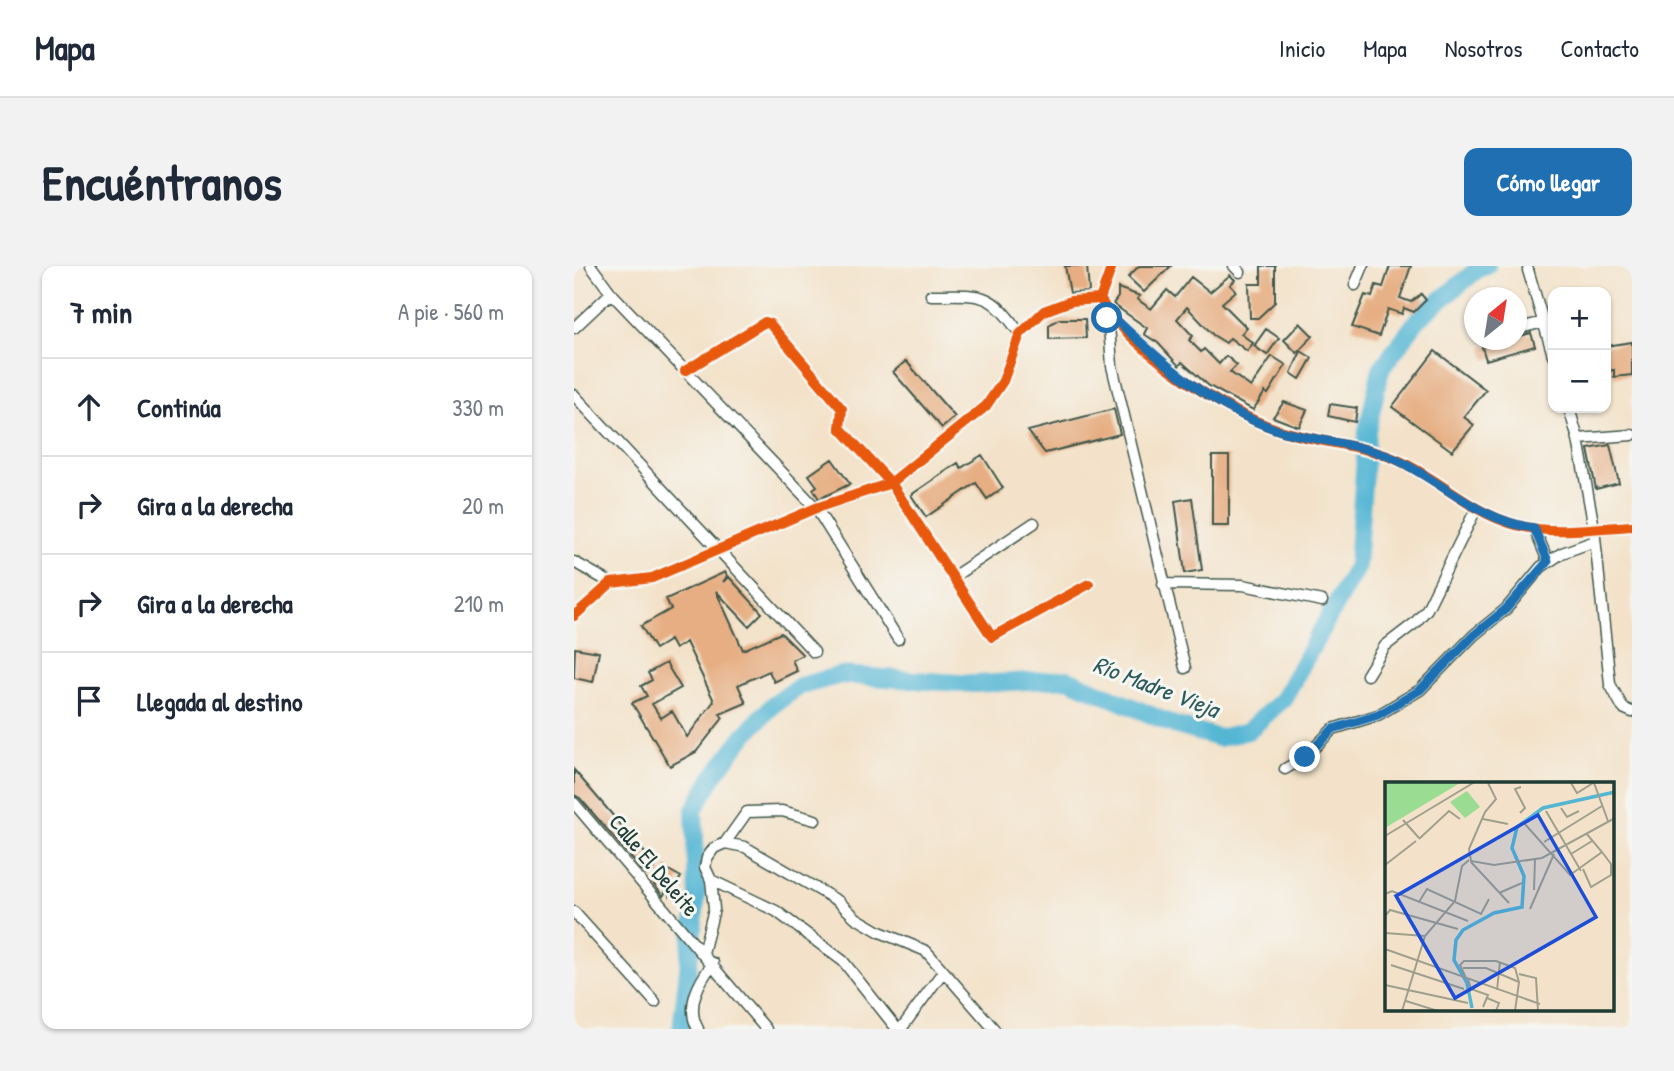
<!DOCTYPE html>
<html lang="es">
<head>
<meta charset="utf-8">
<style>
  :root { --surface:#fff; --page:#f2f2f3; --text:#1f2937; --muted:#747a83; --line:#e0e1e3; --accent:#1f6fb2 }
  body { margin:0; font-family:"Patrick Hand",sans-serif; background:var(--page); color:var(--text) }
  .controls { position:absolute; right:21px; top:21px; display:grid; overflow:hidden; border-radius:14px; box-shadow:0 2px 5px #0004 }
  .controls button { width:63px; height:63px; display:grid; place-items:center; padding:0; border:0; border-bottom:2px solid var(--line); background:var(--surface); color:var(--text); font:35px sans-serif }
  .compass { position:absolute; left:890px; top:21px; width:63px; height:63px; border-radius:50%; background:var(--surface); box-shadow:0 2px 5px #0004; rotate:30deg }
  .stop { position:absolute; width:21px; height:21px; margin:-16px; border:5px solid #1f6fb2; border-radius:50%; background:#fff }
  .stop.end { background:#1f6fb2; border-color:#fff; box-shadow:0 2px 7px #0008 }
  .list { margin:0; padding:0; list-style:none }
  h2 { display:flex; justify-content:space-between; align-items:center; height:91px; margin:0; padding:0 28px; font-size:30px }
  h2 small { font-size:23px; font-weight:400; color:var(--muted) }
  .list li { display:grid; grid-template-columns:46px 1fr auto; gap:21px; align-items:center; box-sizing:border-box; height:98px; padding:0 28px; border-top:2px solid var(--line) }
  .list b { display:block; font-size:26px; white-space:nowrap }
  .list em { font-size:23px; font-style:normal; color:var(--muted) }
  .icon { flex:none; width:38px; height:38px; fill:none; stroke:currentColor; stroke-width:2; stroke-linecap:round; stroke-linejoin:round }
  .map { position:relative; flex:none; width:1058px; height:763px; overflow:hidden; border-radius:14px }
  header { display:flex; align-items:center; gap:42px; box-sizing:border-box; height:98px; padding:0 35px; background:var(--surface); border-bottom:2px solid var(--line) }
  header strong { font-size:33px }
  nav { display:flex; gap:38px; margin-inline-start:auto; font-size:24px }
  .intro { display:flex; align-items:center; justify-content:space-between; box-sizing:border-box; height:168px; padding:0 42px }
  h1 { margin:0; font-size:49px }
  .button { padding:18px 32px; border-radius:14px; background:var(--accent); color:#fff; font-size:24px; font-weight:700 }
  main { display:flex; gap:42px; padding:0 42px }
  aside { flex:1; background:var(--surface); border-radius:14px; box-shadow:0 2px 5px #0004 }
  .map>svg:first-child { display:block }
</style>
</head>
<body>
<header>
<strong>Mapa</strong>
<nav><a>Inicio</a><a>Mapa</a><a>Nosotros</a><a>Contacto</a></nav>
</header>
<div class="intro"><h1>Encuéntranos</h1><a class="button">Cómo llegar</a></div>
<main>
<aside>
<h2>7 min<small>A pie · 560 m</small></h2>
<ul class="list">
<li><svg class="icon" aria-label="ahead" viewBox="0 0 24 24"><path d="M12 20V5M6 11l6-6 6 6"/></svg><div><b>Continúa</b></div><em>330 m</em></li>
<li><svg class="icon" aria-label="right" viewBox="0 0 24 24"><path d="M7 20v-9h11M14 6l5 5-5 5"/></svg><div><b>Gira a la derecha</b></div><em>20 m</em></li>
<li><svg class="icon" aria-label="right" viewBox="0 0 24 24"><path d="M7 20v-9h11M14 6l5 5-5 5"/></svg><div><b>Gira a la derecha</b></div><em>210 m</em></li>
<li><svg class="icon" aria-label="arrive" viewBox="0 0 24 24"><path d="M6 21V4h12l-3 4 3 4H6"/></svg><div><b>Llegada al destino</b></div></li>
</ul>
</aside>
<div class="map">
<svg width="1058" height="763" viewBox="0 0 1058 763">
  <rect width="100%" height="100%" fill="#f6f6f2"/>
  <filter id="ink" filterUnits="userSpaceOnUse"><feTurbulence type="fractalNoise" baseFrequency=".0143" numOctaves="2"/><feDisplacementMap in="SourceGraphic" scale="14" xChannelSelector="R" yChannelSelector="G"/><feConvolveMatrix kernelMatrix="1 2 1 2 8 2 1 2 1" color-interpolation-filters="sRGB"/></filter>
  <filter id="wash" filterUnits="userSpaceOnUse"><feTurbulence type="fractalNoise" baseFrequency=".00686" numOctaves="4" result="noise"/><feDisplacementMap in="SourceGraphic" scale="28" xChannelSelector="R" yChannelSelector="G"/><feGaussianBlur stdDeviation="1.57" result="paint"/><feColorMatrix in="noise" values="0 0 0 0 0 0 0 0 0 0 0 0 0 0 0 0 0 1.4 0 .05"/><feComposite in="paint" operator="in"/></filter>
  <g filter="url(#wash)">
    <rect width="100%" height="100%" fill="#f3e2c9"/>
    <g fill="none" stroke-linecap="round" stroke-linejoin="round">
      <path stroke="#55b6d4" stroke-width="18" d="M107,763L123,629L120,544L139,511L168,472L199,439L226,420L267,409L400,418L494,413L600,459L645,472L674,465L709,433L783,300L793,165L807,103L845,52L904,3L913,0"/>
    </g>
    <g id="blocks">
      <path fill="#e6ae82" d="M491,0H513L515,26L496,27Z
        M565,0H597L570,26L554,11Z
        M687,0H701V36L684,52H676L675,18H687Z
        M816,0H837L826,32L837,36L847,28L852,34L840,46L830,42L828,48L814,43L805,70L778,61L791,29L798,31L802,19L809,21Z
        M656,9L661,14L656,19L662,25L648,37L673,62L667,68L679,77L673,85L656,72L652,77L639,69L613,41L603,53L619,70L615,74L627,86L630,83L645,98L652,90L663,99L656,106L677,121L698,90L712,99L694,128L691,126L679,144L635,120L608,96L605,100L584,77L570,68L573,62L539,38L544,31V22L566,30L563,33L577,43L593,24L601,31L617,11L636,26Z
        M485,53H511L512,72L475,73V59Z
        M726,57L739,70L723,87L710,74Z
        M692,63L705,72L693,89L680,80Z
        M957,67L961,80L912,94L908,81Z
        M1058,76V109L1040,111V104L1032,105V80Z
        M727,85L738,92L726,113L717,107Z
        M861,85L912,124L890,151L900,159L878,185L818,141Z
        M332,95L381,151L368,162L319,106Z
        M710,136L733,144L725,161L699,151Z
        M756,138L783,142L781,156L754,150Z
        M540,143L546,168L471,187L454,165Z
        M1036,179L1045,217L1022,223L1014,183Z
        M408,189L429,222L413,233L402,217L352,251L337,229L384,197L387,202Z
        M638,190H655V260H638Z
        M258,193L276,218L245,233L239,223L243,220L235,209Z
        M618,232L628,304L611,307L601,235Z
        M151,306L153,310L149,316L155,311L188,347L175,360L142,325L169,384L207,367L229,389L218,394L223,405L200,416L195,405L164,419L172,437L146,448L149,452L122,486L96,500L58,437L73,430L67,420L78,414L74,407L92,397L107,422L78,438L87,452L98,445L113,471L140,435L112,376L101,383L96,374L81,383L67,360L97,343L92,333Z
        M1,382L25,386L19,416L0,412Z
        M0,504L82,600L72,609L6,532L0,529Z
        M91,602L107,611L100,622L107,632L98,627L96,630L93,624L89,630L80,619L87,606L93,614Z"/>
    </g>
  </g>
  <g filter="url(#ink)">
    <use href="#blocks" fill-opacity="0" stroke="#3f564a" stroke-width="2"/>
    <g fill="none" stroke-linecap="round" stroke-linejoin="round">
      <defs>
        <path id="minor" d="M17,0L37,27L242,242L324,373
          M538,0L526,33C556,83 648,145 703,163C742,177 788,178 826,195C867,214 897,247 942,259C977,269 1021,262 1058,260
          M660,0L666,6
          M954,4L979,89
          M781,19L789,0
          M357,29C408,29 416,24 446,68
          M534,46L538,100L611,402
          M0,62L37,27
          M942,63L970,56
          M111,105L191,56L196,58L268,143L266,162L317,217L418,371L515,318
          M0,129L240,386
          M995,142L1004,173L1020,262L1036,418L1049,442L1058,446
          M1004,173L1058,169
          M960,262L974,295
          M0,296L37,317
          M379,311L460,257
          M589,318L669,319L748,335
          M0,350L37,317L78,312L242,242L317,217L412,140L429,115L446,68L470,45L497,35L526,33
          M793,409L811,380L841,357L853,343L902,243
          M711,503L731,491L759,463L804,449L846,424L900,369L932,343L967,301L988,287L1021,275
          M0,537L192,763
          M151,577L173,546L208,545L241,554
          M137,614L202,645L269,695L323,763
          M0,646L81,736
          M129,687L140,643L137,614L131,601L133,592L140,582L151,577L171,581L264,635L282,652L306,666L352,685L420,763
          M124,763C111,740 125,716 139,697
          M327,763L368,707"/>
      </defs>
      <use href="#minor" stroke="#3f564a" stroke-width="13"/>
      <use href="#minor" stroke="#fff" stroke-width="10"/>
      <defs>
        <path id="cycleway" d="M538,0L526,33C556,83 648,145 703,163C742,177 788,178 826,195C867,214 897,247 942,259C977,269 1021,262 1058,260
          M111,105L191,56L196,58L268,143L266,162L317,217L418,371L515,318
          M0,350L37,317L78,312L242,242L317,217L412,140L429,115L446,68L470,45L497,35L526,33"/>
      </defs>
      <use href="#cycleway" stroke="#f6f6f2" stroke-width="15"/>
      <use href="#cycleway" stroke="#e8590c" stroke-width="10"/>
    </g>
  </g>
  <g fill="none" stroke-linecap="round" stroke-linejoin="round" filter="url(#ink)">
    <path stroke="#1f6fb2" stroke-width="9" d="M533,52L534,46C584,93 637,142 704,164C743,176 790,177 827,196C873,220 908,255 960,262L974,295L932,343L900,369L846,424L804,449L759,463L731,491"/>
  </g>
  <g text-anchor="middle" stroke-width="6" stroke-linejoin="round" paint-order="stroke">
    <g font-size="23" fill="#1f3d34" stroke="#f6f6f2">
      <text transform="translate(80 599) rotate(50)" y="8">Calle El Deleite</text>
    </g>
    <g font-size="24" font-style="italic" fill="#2c5b5c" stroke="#f6f6f2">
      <text transform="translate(582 421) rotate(21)" y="8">Río Madre Vieja</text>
    </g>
  </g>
  <g transform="translate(811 516)">
    <rect width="229" height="229" fill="#f3e2c9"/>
    <path d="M0,1H75L0,46ZM82,9L95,25L80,36L65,20Z" fill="#9bdc93"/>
    <path fill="none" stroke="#55b6d4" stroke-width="3.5" d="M87,226L82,201L69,178L71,158L78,148L109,131L137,125L139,94L127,66L132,45L158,26L230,10"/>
    <path fill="none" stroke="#9ea08d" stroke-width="2" d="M103,1L111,17L100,30L84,67L86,79L109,83L157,76L230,36M186,1L192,11L208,1M209,1L223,39M176,26L182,35L194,29M161,29L196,89M135,31L140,26L130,7L136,5M98,37L123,42M18,38L34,56M139,41L185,93L217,70L201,51M0,54L88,1M34,57L64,29L75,37M159,60L217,24M186,72L207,59M86,80L124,121M0,83L31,59M198,87L206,105L226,93V82L217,70M149,108L150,77M114,111L137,101M0,112L7,109L83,139M34,120L42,107L96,132L104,117M145,127L169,72M0,134L5,128L73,147M0,151L40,154M0,167L155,222M6,183L79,207M78,186H101L134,200M134,192L151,196L153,229M81,196L75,183L79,179H111L130,186L134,200L130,229M83,197L86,207L103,213L98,225M0,203L83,221M112,208L115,180M102,216L114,221L111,229M21,219L53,229M17,229L40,154L70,119L77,84L84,78"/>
    <path fill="#1d4ed8" fill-opacity="0.15" stroke="#1d4ed8" stroke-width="3.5" d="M153,33L211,135L70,216L11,114Z"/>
    <rect width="229" height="229" fill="none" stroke="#1f3d34" stroke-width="3.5"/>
  </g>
</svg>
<div class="controls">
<button>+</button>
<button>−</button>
</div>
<svg class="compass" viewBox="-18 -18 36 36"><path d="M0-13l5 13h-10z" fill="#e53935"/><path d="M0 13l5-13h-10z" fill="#747a83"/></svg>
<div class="stop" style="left:533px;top:52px"></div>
<div class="stop end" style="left:731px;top:491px"></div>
</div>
</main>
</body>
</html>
